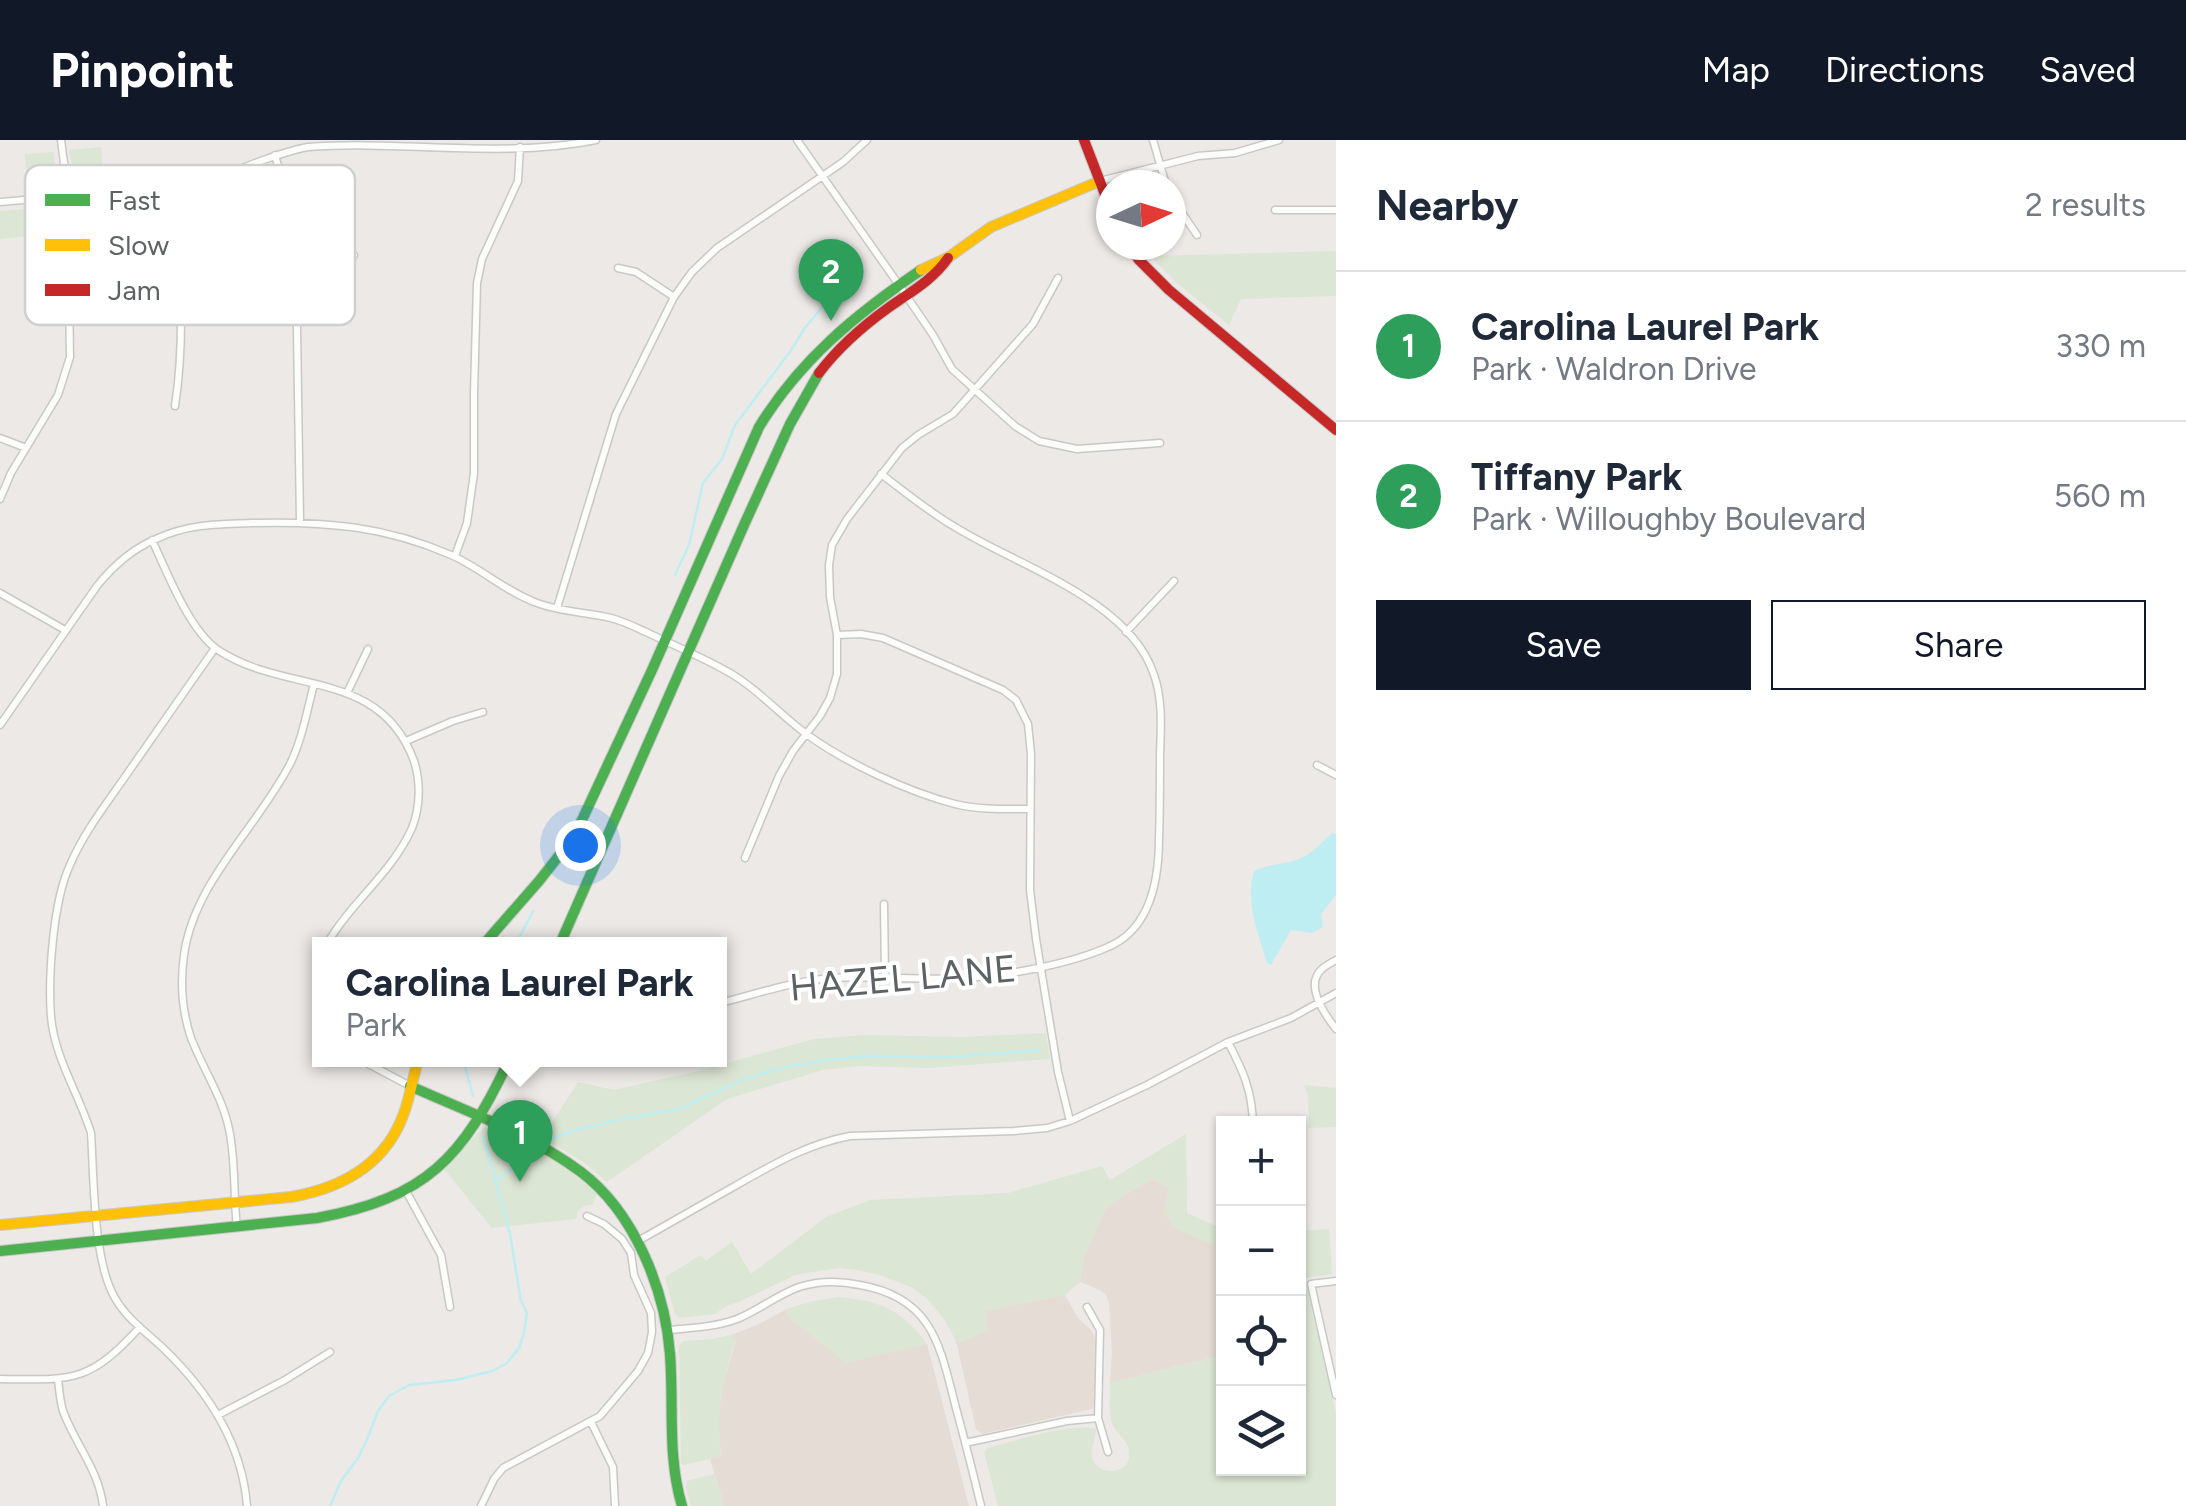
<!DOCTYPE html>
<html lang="en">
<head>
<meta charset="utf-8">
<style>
  :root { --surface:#fff; --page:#f2f2f3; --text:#1f2937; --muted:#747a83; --line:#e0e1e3; --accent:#111827 }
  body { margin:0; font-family:Figtree,sans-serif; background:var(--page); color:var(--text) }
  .controls { position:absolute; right:30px; bottom:30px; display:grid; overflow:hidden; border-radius:0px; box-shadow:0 2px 8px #0004 }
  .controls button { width:90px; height:90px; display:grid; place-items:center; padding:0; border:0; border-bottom:2px solid var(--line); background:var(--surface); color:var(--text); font:50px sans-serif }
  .compass { position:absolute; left:1096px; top:30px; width:90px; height:90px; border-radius:50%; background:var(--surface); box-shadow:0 2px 8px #0004; rotate:86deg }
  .you { position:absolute; left:580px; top:705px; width:35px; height:35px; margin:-25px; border:8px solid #fff; border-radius:50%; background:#1a73e8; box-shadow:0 0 0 15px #1a73e833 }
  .badge { display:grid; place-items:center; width:65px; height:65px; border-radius:50%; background:var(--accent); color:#fff; font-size:32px; font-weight:700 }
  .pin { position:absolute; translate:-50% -82px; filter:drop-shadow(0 2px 5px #0008) }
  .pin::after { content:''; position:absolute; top:52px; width:35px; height:30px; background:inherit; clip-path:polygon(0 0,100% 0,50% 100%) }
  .popup { position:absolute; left:312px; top:797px; width:415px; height:130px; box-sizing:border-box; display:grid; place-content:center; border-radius:0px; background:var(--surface); filter:drop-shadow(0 2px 8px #0005); font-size:32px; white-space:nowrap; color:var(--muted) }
  .popup b { font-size:38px; color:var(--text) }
  .popup::after { content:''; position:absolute; left:50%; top:100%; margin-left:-20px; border:20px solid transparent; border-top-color:var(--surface) }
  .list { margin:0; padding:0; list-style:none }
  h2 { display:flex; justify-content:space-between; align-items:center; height:130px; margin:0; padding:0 40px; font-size:42px }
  h2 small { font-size:32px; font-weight:400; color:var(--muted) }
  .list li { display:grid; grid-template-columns:65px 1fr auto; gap:30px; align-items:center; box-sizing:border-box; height:150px; padding:0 40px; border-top:2px solid var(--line) }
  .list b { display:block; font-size:38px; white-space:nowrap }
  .list p { margin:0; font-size:32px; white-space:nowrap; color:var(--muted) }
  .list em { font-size:32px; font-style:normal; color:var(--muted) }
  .actions { display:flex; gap:20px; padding:30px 40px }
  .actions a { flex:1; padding:22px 0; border:2px solid var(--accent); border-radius:0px; text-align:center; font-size:35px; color:var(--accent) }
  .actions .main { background:var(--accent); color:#fff }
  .icon { flex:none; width:55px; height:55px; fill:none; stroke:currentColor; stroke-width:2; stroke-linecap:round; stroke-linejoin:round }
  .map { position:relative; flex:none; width:1336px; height:1366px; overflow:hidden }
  header { display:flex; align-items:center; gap:60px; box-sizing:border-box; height:140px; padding:0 50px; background:var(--accent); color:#fff }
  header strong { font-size:48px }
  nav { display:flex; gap:55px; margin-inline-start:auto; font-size:35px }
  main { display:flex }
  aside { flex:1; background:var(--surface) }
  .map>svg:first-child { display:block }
</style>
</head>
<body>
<header>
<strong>Pinpoint</strong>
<nav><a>Map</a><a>Directions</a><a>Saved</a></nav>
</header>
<main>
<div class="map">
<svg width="1336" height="1366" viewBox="0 0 1336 1366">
  <rect width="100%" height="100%" fill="#ece9e7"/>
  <path fill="#e5dcd5" d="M1152,1039L1170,1048L1164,1073L1212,1105L1223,1107V1215L1110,1243L1112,1212L1109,1163L1106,1155L1100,1150L1080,1142L1083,1119L1105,1070L1118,1059Z
    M1065,1155L1078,1178L1091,1190L1095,1198L1097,1212L1094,1264L1092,1269L982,1294L976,1289L956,1201L962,1202L984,1171Z
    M787,1169L788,1177L846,1222L927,1204L969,1366H724L710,1319L721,1316L718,1279L720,1255L736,1201L731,1195L757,1185Z"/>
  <path fill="#dce6d4" d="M101,7L104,46C81,49 71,31 69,10Z
    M54,12C56,33 51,49 28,53L25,14Z
    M101,63L104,108L77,110C75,88 77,70 101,63Z
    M34,68C53,71 59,85 61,103L31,106L30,96L0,99V71Z
    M1336,111V156L1241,159L1229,185L1176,142L1150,116Z
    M1046,893L1050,919L928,928L858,926L823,930L727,959L607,1042L582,1021L542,998L578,942L614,950L690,933L814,899L865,895L960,897Z
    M1304,945L1336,948V987L1309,988L1308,956Z
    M484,987C519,996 571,1028 597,1054L592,1065L584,1066L578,1071L576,1079L492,1088L444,1029Z
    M1186,994L1187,1073L1223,1089V1107L1212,1105L1174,1088L1164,1073L1169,1048L1152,1039L1118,1059L1105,1070L1083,1119L1080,1142L1065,1155L985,1171L988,1190L962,1202L956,1201L943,1177L926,1158L911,1147L880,1135L857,1130L838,1128L795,1135L741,1161L726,1166L715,1174L680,1178L675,1174L665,1137L701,1115L706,1121L732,1102L751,1134L826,1077L870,1060L1008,1053L1102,1026L1110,1040Z
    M1329,1089L1332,1134L1306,1138L1302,1108L1299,1107V1091Z
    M1307,1148L1336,1274V1366H998L984,1312L988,1308C1015,1301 1072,1282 1096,1289C1096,1299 1089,1310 1093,1320C1099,1335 1127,1335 1129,1317C1132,1301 1117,1296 1112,1283C1108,1270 1110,1256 1110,1243L1223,1215L1224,1328H1298L1299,1149Z
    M838,1157C881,1161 901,1169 927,1204L846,1223L788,1177L787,1169L809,1162Z
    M731,1195L736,1200C722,1242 716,1273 721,1316L684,1325L681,1324L679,1205L683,1201L712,1199Z
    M714,1334L724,1366H691L686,1348L687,1341Z"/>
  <path fill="#bfeef2" d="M1332,693L1336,694V755L1321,774L1323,787L1312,793L1291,790L1271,825L1267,823C1258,793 1245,762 1254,731C1270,723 1290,725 1305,716C1315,711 1324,700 1332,693Z"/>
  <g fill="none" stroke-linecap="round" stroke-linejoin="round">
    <path stroke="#bfeef2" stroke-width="2.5" d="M675,435L689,405L703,343L722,319L735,285L792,209L804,189L824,165
      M516,804L533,771
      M466,920L465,927L473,956
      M548,1000L572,991L612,981L679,969L746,938L786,927L826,920L868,916L950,917L1040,910
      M496,1040L532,1014
      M330,1366L341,1341L358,1318L366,1302L378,1271L389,1256L409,1245L456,1240L492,1231L507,1223L519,1208L524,1193L527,1173L521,1161L510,1094L483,997"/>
    <defs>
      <path id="street" d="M61,0L64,23L72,42
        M797,0L899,145L933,195L952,229L1015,286L1039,301L1077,309L1160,303
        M1153,0L1166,45
        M275,15L289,66L296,127L300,381
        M1100,41L1198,16L1235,13L1279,0
        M50 57a16 16 0 1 1 32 0a16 16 0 1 1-32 0Z
        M171,48C181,120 186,194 175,266
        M79,49C119,59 175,50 214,38C246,28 275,13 308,7C403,0 501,19 596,0
        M1171,57L1197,95
        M0,62L36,59L53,65
        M1275,70H1336
        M296,118L354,115
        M618,128L636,132L674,157
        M0,298L26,308
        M0,359L11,333L58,255L70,217L68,90L72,72
        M152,400C167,432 189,490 218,510C286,555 380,528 414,621C421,642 420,668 412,688C392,733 351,762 327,804
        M455,416L467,383L474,333V253L477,143L482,119L518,41L520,7
        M0,453L65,490
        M557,468L616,274L674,157L692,132L717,108L843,22L867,0
        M1126,492L1174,441
        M837,495L861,494L883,498L1003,550L1016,560L1028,584L1031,614L1030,750L1036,799L1058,932L1070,981
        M215,508C186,550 156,592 127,634C107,663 84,692 70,725C53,761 48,837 51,877C55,919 79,954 91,993C94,1038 93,1121 115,1158C126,1178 147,1193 163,1208C208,1251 242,1303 247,1366
        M347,553L368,509
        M0,585L97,446C113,426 132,409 156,399C187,384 218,384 252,383C324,381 385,386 451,415C481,428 506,452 537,463C561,472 587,472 611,478C623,481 635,487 646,492C671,504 697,515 721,528C753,544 777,572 805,593C844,622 908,652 955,664C979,670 1005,669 1030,669
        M406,601L453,581L483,572
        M1317,625L1336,635
        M745,718L779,636L793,611L820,576L830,558L837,534V495L830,457L829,425L832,405L847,379L902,308L918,295L953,274L1033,184L1058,138
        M884,764L885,837
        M1336,820C1331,823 1326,825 1322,829C1304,845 1325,875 1336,889
        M320,838V846
        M720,863C756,854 794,841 831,838C877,835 922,841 968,838C1009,835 1070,824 1108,807C1151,789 1159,739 1159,698C1160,670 1160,642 1160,614C1161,586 1163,558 1153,532C1127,459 1016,425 955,387C929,372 905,352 881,334
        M1228,902C1243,931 1252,950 1253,984
        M361,920L410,946
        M406,1051L441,1115L450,1167
        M237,1087C233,1054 236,1021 229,989C222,956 203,929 191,898C182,871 180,843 184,815C194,742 257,688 290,624C302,600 307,571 314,544
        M638,1101C670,1083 702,1065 735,1046C772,1025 807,1004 850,996L1014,991L1047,988L1070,981L1147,945L1228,902L1291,878L1336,853
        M1336,1141L1311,1144L1336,1255
        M1087,1167L1100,1190L1098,1278L1108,1312
        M669,1190C692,1188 715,1187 737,1179C759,1170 777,1155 799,1147C818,1141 841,1141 860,1145C934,1158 940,1207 956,1268C965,1301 973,1333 981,1366
        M0,1239C73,1240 89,1243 140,1187
        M58,1239C59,1249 60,1261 63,1271C75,1304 99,1330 103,1366
        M218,1275L285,1240L330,1212
        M591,1282L613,1327L615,1366
        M965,1303L1067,1281L1098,1278
        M481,1366L494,1339L503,1328L600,1276L638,1231L648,1213L652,1192L651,1173L634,1135L631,1113L622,1099L604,1084L587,1076"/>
      <path id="fast" d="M484,804L539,741L565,708L582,680L652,530L759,287C800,220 856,174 921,130
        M560,804L744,385L790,284L819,233
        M410,946C468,972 530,994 581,1032C634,1072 665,1149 670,1214C674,1265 667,1316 682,1366
        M0,1111L317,1078C426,1058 463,1018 509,920"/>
      <path id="slow" d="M921,130L949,117L991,87L1100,41
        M0,1085L291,1057C342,1048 386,1024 404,973C410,956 413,938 418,920"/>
      <path id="jam" d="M1084,0L1111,70
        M1129,105L1139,120L1169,150L1336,290
        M819,233C838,208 863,186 888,168C909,153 933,140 948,118"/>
    </defs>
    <use href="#street" stroke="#c8c8c7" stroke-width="9"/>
    <use href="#fast" stroke="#c8c8c8" stroke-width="12"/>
    <use href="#slow" stroke="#c8c8c8" stroke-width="12"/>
    <use href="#jam" stroke="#c8c8c8" stroke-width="12"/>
    <use href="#street" stroke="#fcfcfb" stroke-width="6"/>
    <use href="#fast" stroke="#4caf50" stroke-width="10"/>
    <use href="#slow" stroke="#ffc107" stroke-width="10"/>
    <use href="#jam" stroke="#c62828" stroke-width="10"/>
  </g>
  <g text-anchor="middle" stroke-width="8" stroke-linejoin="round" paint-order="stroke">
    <g font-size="38" fill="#5d6364" stroke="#fff">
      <text transform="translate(903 838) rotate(-5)" y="13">HAZEL LANE</text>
    </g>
  </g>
  <rect x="25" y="25" width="330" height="160" rx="15" fill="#fff" stroke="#ced0d0" stroke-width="2.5"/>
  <rect x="45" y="54" width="45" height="12" fill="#4caf50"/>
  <rect x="45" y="99" width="45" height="12" fill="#ffc107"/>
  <rect x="45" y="144" width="45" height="12" fill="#c62828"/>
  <g font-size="28" fill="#5d6364">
    <text x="108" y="70">Fast</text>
    <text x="108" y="115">Slow</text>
    <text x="108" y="160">Jam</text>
  </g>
</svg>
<div class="controls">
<button>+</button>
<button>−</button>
<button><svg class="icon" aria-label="locate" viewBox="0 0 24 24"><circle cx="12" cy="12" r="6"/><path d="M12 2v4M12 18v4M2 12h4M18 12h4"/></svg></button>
<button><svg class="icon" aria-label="layers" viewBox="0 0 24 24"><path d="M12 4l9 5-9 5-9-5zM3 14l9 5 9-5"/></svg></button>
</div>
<svg class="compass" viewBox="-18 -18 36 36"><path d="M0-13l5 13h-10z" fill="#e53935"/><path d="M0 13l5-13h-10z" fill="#747a83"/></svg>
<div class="you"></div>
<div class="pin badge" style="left:520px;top:1042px;background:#2e9e5b">1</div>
<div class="popup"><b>Carolina Laurel Park</b>Park</div>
<div class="pin badge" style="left:831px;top:181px;background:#2e9e5b">2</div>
</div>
<aside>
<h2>Nearby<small>2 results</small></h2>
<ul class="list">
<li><span class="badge" style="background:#2e9e5b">1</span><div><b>Carolina Laurel Park</b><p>Park · Waldron Drive</p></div><em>330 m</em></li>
<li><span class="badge" style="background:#2e9e5b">2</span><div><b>Tiffany Park</b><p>Park · Willoughby Boulevard</p></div><em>560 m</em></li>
</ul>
<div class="actions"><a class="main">Save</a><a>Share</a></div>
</aside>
</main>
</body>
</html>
